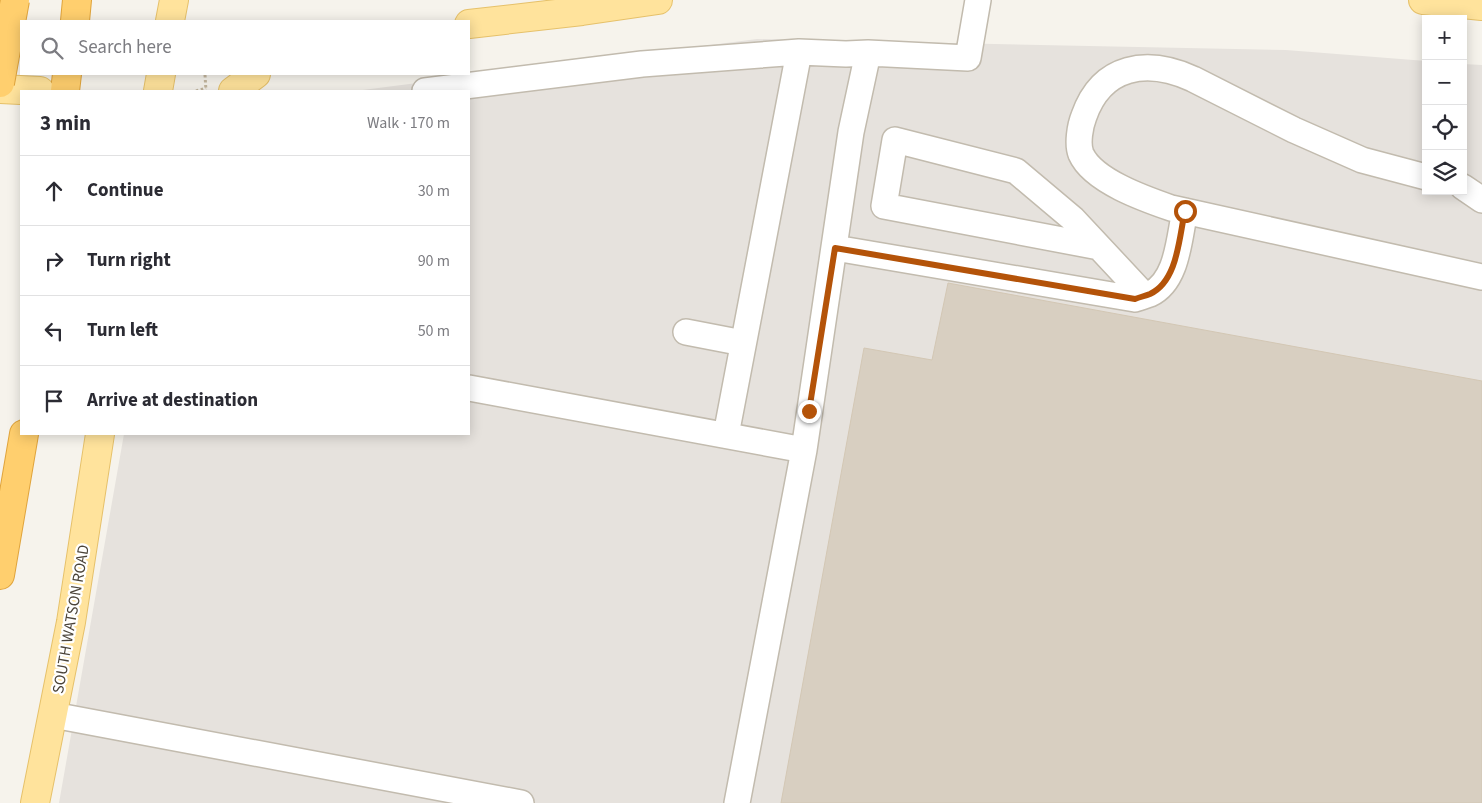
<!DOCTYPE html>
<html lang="en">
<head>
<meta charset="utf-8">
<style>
  :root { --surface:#fff; --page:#f2f2f3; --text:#2b2b33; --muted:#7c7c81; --line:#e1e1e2 }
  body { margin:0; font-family:"Source Sans 3",sans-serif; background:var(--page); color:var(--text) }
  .controls { position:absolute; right:15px; top:15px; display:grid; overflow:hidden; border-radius:0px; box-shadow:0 2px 12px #0003 }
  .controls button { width:45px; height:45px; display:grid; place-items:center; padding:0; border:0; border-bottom:1px solid var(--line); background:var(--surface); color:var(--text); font:25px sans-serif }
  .stop { position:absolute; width:15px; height:15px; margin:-11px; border:4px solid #b45309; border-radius:50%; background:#fff }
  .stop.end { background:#b45309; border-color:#fff; box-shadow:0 1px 5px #0008 }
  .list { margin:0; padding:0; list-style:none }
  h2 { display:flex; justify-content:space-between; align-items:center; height:65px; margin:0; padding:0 20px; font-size:21px }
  h2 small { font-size:16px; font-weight:400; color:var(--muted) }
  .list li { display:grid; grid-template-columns:32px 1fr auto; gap:15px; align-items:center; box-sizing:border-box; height:70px; padding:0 20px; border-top:1px solid var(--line) }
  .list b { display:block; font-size:19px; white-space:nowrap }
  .list em { font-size:16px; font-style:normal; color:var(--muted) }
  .icon { flex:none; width:28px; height:28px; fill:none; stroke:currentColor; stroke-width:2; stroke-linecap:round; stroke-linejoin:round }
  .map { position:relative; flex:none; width:1482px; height:803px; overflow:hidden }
  .search { position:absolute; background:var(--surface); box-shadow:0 2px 12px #0003; left:20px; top:20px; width:450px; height:55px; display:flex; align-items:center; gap:12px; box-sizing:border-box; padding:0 18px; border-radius:0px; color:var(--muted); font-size:19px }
  .panel { position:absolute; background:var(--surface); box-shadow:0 2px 12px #0003; left:20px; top:90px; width:450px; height:345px; border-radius:0px }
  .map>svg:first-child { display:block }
</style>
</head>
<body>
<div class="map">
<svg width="1482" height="803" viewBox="0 0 1482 803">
  <rect width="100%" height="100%" fill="#f6f3ec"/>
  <path fill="#e6e2dd" d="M757,39L1286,50L1426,61V191H1463V64L1482,65V803H59L124,434H469V91H355Z"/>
  <path fill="#d8cfc1" stroke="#d3c7b4" d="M948,283L1482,381V803H781L864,348L932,360Z"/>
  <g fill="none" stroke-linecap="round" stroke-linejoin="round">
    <defs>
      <path id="minor" d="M425,91L642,64L799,52
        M1426,177L1362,160L1294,130L1193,79C1147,58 1102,65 1084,116C1080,126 1077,144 1081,154C1093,181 1145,199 1171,208L1482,277
        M1463,187L1482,200
        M1099,247L884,206L895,140L1016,171L1073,219L1144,295
        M835,248L1135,299C1140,297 1145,296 1150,294C1178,281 1179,237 1185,211
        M686,332L743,343
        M469,388L804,450
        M726,435L799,52L846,54L868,53L968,58L978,0
        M53,715L521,803
        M737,803L804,450L851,132L868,53"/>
      <path id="major" d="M1423,0L1482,6
        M170,21L174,0
        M469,24L582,11L658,0
        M0,89L40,91
        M158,91L161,74
        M233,91L256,74
        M35,803L71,622L100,434"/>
      <path id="highway" d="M75,21L77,0
        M65,91L67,74
        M0,575L24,434"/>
    </defs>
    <use href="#minor" stroke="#c2bbae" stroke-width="28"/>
    <use href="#major" stroke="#e6c16a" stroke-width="30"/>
    <use href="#highway" stroke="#e0a43c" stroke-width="30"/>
    <path stroke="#c4b79f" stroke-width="3" stroke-dasharray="2.5 2.5" stroke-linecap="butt" d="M205,75L206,91
      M196,91L206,88"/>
    <use href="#minor" stroke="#fff" stroke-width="25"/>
    <use href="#major" stroke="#ffe39c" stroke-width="28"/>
    <use href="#highway" stroke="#ffcf6e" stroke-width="28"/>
    <defs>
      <path id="highway-bridge" d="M0,83L15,0"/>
    </defs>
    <use href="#highway-bridge" stroke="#e0a43c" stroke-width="30" stroke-linecap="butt"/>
    <use href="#highway-bridge" stroke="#ffcf6e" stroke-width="28"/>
  </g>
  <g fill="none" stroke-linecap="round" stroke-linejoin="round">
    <path stroke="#b45309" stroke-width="6" d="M809,411L835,248L1135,299C1140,297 1145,296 1150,294C1178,281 1179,237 1185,211"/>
  </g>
  <g text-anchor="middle" stroke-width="4.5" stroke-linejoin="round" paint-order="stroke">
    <g font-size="16" fill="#4b4439" stroke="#fff">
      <text transform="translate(70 619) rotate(-80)" y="6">SOUTH WATSON ROAD</text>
    </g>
  </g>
</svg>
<div class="controls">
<button>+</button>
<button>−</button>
<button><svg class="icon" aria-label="locate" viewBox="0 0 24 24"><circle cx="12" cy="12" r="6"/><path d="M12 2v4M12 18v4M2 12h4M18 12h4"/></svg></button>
<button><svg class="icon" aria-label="layers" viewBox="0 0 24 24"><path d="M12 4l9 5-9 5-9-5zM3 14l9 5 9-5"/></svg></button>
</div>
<div class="stop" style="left:1185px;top:211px"></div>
<div class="stop end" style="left:809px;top:411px"></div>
<div class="search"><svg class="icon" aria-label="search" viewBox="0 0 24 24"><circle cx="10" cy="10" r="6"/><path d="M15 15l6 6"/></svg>Search here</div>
<section class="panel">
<h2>3 min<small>Walk · 170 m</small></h2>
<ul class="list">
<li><svg class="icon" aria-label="ahead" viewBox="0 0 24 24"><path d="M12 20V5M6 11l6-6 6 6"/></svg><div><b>Continue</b></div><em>30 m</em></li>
<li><svg class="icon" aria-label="right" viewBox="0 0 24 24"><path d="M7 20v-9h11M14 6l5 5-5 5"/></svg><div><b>Turn right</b></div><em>90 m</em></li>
<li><svg class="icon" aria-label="left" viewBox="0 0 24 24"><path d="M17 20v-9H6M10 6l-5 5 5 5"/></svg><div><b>Turn left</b></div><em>50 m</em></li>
<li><svg class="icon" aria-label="arrive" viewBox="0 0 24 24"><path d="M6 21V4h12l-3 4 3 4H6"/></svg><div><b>Arrive at destination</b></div></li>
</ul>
</section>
</div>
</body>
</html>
